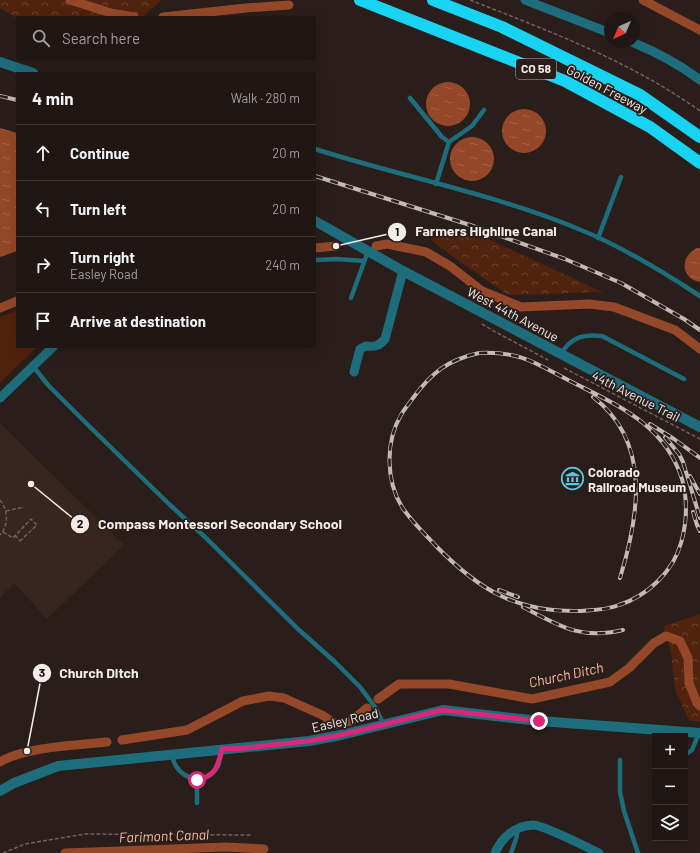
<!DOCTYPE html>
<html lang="en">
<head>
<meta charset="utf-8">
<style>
  :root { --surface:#201614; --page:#2d2322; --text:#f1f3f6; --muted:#a29fa0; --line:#3d3534 }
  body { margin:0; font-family:Barlow,sans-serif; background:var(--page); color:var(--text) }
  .controls { position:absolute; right:12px; bottom:12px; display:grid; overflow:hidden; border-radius:0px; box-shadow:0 4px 16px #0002 }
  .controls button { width:36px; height:36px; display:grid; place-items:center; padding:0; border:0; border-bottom:1px solid var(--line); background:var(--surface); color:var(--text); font:20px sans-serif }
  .compass { position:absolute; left:604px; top:12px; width:36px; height:36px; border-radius:50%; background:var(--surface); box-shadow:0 4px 16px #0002; rotate:224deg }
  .stop { position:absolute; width:12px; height:12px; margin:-9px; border:3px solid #db2777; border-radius:50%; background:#fff }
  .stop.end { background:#db2777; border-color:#fff; box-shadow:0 1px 4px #0008 }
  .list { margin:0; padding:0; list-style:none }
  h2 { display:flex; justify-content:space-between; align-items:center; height:52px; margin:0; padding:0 16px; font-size:17px }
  h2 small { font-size:13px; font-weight:400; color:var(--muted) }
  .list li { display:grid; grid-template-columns:26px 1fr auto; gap:12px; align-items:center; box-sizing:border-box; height:56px; padding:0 16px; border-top:1px solid var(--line) }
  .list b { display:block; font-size:15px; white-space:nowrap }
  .list p { margin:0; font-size:13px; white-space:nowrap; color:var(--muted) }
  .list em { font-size:13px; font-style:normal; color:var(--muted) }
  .icon { flex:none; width:22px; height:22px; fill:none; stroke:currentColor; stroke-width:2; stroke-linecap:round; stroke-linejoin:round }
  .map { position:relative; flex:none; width:700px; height:853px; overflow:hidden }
  .search { position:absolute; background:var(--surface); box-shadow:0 4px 16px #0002; left:16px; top:16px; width:300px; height:44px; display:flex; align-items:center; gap:10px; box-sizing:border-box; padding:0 14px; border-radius:0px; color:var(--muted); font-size:15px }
  .panel { position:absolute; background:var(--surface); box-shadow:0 4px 16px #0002; left:16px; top:72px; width:300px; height:276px; border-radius:0px }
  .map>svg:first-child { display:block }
</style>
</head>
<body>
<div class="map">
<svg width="700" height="853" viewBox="0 0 700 853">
  <defs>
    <pattern id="forest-crowns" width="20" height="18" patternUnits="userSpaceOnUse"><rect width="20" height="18" fill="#51220e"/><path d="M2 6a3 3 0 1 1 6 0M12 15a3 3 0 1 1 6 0" fill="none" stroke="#6b4231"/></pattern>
    <pattern id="water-ripples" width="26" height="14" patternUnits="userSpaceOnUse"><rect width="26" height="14" fill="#944829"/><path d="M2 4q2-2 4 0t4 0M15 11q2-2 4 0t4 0" fill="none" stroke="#a46348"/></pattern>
  </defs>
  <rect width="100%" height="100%" fill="#2a1e1a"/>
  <path fill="#37251e" d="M0,423L124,545L47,619L14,583L0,598Z"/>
  <path fill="#51220e" d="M17,310V347H37L0,383V317Z"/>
  <path fill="url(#forest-crowns)" d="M0,0H161L143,17H17V18L0,8Z
    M445,233L488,239L603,292L508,295L456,259L430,239Z
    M700,614V722L689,720L675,690L671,652L663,626Z"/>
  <path fill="url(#water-ripples)" d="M426 104a22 22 0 1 1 44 0a22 22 0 1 1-44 0Z
    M502 131a22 22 0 1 1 44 0a22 22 0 1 1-44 0Z
    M0,128L17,133V251L0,257Z
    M450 159a22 22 0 1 1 44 0a22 22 0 1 1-44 0Z
    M697,248H700V282C680,278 680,256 697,248Z"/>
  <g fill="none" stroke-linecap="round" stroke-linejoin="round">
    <path stroke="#944829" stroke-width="9" d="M70,0L111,13L134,17
      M643,0L700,30
      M163,17L246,8L289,5
      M376,246L387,244L426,252L450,266L482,291L521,307L589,304L614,307L675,330L700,349
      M315,248L336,246
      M0,308L17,301
      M378,699L399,684H449L532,699L610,682L629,668L654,643L666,636L680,641L688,658L689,683L697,703L700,706
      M122,740L187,730L243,701L269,696L284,698L322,715L336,724L351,721L367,708
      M0,762C24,747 78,745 107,742
      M65,853L226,847L264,849"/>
    <path stroke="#6c615d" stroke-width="1.5" stroke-dasharray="4 2" stroke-linecap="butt" d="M470,0C549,31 630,61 700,111
      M482,324L492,330L548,360
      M564,368L700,439
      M0,500C8,510 9,525 0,535
      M6,511L24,507
      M3,532L13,538L31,519L37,525L20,541L21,542
      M15,535L20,541
      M3,853L25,844L85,834L252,835"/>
    <path stroke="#1e6d7d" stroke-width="4.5" d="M410,98L442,137L449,142
      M315,149C403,177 495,194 581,230C623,247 662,271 700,296
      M436,184L449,142L472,126L484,110
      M598,238L621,177
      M315,260L337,259L364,261
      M351,298L368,251
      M561,354C571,337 583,334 602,336L684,379
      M33,366L48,385L88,425L170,505L205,537L298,629L335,662L360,687L375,707L384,725
      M171,754C173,758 174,763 176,766C186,782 209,783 218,766C220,761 220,756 222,751
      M685,755L692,750L699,733
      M620,760V792L624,811L638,853
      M197,779V803
      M511,853L516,839L518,830"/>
    <path stroke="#1e6d7d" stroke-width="9" d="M525,0L610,33
      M632,42C656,52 679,64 700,80
      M354,372L360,349L366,346C375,347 379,346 385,339L403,271
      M0,398L53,347
      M495,853C502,837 515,826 533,825C544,825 586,847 599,853"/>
    <path stroke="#1e6d7d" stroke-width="10" d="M0,62L33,73
      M315,221L403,271L700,427
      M0,791L14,783L58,766L309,741L341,735L443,710L539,721L700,733"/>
    <path stroke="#19d3f3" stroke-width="12" d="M360,0L565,81L650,127L700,163
      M433,0L502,27L640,95L700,137"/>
    <defs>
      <path id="rail" d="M0,96L17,100
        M315,176L470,225L565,259L621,283L684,319L700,330
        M479,353C522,351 536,364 572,382C619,406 665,425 682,479C688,501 687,522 681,543C673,572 647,596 619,605C607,610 594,610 581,611C517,613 479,590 436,546C425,534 411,521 402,507C386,481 385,442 401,415C404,409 409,404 413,398C432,372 448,360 479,353Z
        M593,397C652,442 639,516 620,578
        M650,424L674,439L700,458
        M665,437L679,454L683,462L700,518
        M690,476L700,494
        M693,512L697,525L700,531
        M499,590L518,597
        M523,607C560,626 580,640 623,630"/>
    </defs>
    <use href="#rail" stroke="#c3bab6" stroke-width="4"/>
    <use href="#rail" stroke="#2a1e1a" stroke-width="2.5" stroke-dasharray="8" stroke-linecap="butt"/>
  </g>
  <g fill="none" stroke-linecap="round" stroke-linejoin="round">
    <path stroke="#db2777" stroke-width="5" d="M197,780C216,776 218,766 222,749L245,748L308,741L341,735L442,710L539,721"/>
  </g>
  <defs>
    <symbol id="museum-ring" viewBox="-11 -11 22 22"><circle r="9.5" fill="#2a1e1a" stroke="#57c9e2" stroke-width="1.5"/><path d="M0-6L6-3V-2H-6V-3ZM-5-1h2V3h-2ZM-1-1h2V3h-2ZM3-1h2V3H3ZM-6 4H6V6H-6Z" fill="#57c9e2"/></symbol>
  </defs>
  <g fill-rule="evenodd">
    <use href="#museum-ring" x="560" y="466" width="25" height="25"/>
  </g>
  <g text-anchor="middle" stroke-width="3.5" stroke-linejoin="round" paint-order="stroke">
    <rect fill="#2a1e1a" stroke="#b7aeaa" stroke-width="1" x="516" y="59" width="40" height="20" rx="3"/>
    <g font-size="12" font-weight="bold" fill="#f4ece8">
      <text x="536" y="73">CO 58</text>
    </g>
    <g font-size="13" fill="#f4ece8" stroke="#2a1e1a">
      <text transform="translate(607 89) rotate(28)" y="5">Golden Freeway</text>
      <text transform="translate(513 314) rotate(28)" y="5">West 44th Avenue</text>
      <text transform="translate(636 396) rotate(27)" y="5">44th Avenue Trail</text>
      <text transform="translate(345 720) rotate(-13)" y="5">Easley Road</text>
    </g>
    <g font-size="13" font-weight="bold" fill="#f4ece8" stroke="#2a1e1a" text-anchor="start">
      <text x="588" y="477">Colorado<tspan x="588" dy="15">Railroad Museum</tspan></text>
    </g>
    <g font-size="14" font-style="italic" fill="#fdbba1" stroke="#2a1e1a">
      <text transform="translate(566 675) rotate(-12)" y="5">Church Ditch</text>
      <text transform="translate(164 836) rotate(-2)" y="5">Farimont Canal</text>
    </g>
  </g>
  <path fill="none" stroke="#f4ece8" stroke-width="1.5" d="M336 246L397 232M31 484L80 524M27 751L42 673"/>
  <g fill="#f4ece8" stroke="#2a1e1a" stroke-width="1.5">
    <circle cx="336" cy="246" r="4"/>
    <circle cx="31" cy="484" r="4"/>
    <circle cx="27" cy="751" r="4"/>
    <circle cx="397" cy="232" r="10"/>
    <circle cx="80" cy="524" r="10"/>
    <circle cx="42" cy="673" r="10"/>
  </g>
  <g font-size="12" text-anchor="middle" font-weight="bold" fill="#111">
    <text x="397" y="236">1</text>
    <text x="80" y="528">2</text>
    <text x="42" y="677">3</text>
  </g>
  <g font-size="14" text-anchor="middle" font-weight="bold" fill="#f4ece8" stroke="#2a1e1a" stroke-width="3.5" stroke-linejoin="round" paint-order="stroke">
    <text x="486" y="236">Farmers Highline Canal</text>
    <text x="220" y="529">Compass Montessori Secondary School</text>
    <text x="99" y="678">Church Ditch</text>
  </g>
</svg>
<div class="controls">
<button>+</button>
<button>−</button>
<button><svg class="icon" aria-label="layers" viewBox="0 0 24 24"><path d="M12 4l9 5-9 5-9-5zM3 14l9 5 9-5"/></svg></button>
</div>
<svg class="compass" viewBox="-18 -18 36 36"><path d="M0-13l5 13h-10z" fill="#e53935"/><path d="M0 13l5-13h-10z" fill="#a29fa0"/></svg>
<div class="stop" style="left:197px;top:780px"></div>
<div class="stop end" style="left:539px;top:721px"></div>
<div class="search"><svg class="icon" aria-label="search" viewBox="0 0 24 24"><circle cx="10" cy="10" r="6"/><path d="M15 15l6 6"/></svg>Search here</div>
<section class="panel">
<h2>4 min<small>Walk · 280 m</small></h2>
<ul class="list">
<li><svg class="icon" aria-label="ahead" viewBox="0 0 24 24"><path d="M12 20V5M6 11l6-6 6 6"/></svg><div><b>Continue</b></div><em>20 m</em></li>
<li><svg class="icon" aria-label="left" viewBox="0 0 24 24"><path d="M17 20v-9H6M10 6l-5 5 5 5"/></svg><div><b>Turn left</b></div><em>20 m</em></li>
<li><svg class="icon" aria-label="right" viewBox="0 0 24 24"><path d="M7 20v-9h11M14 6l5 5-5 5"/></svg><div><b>Turn right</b><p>Easley Road</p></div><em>240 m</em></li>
<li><svg class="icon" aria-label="arrive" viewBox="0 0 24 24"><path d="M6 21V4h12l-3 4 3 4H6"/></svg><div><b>Arrive at destination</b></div></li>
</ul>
</section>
</div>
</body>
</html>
